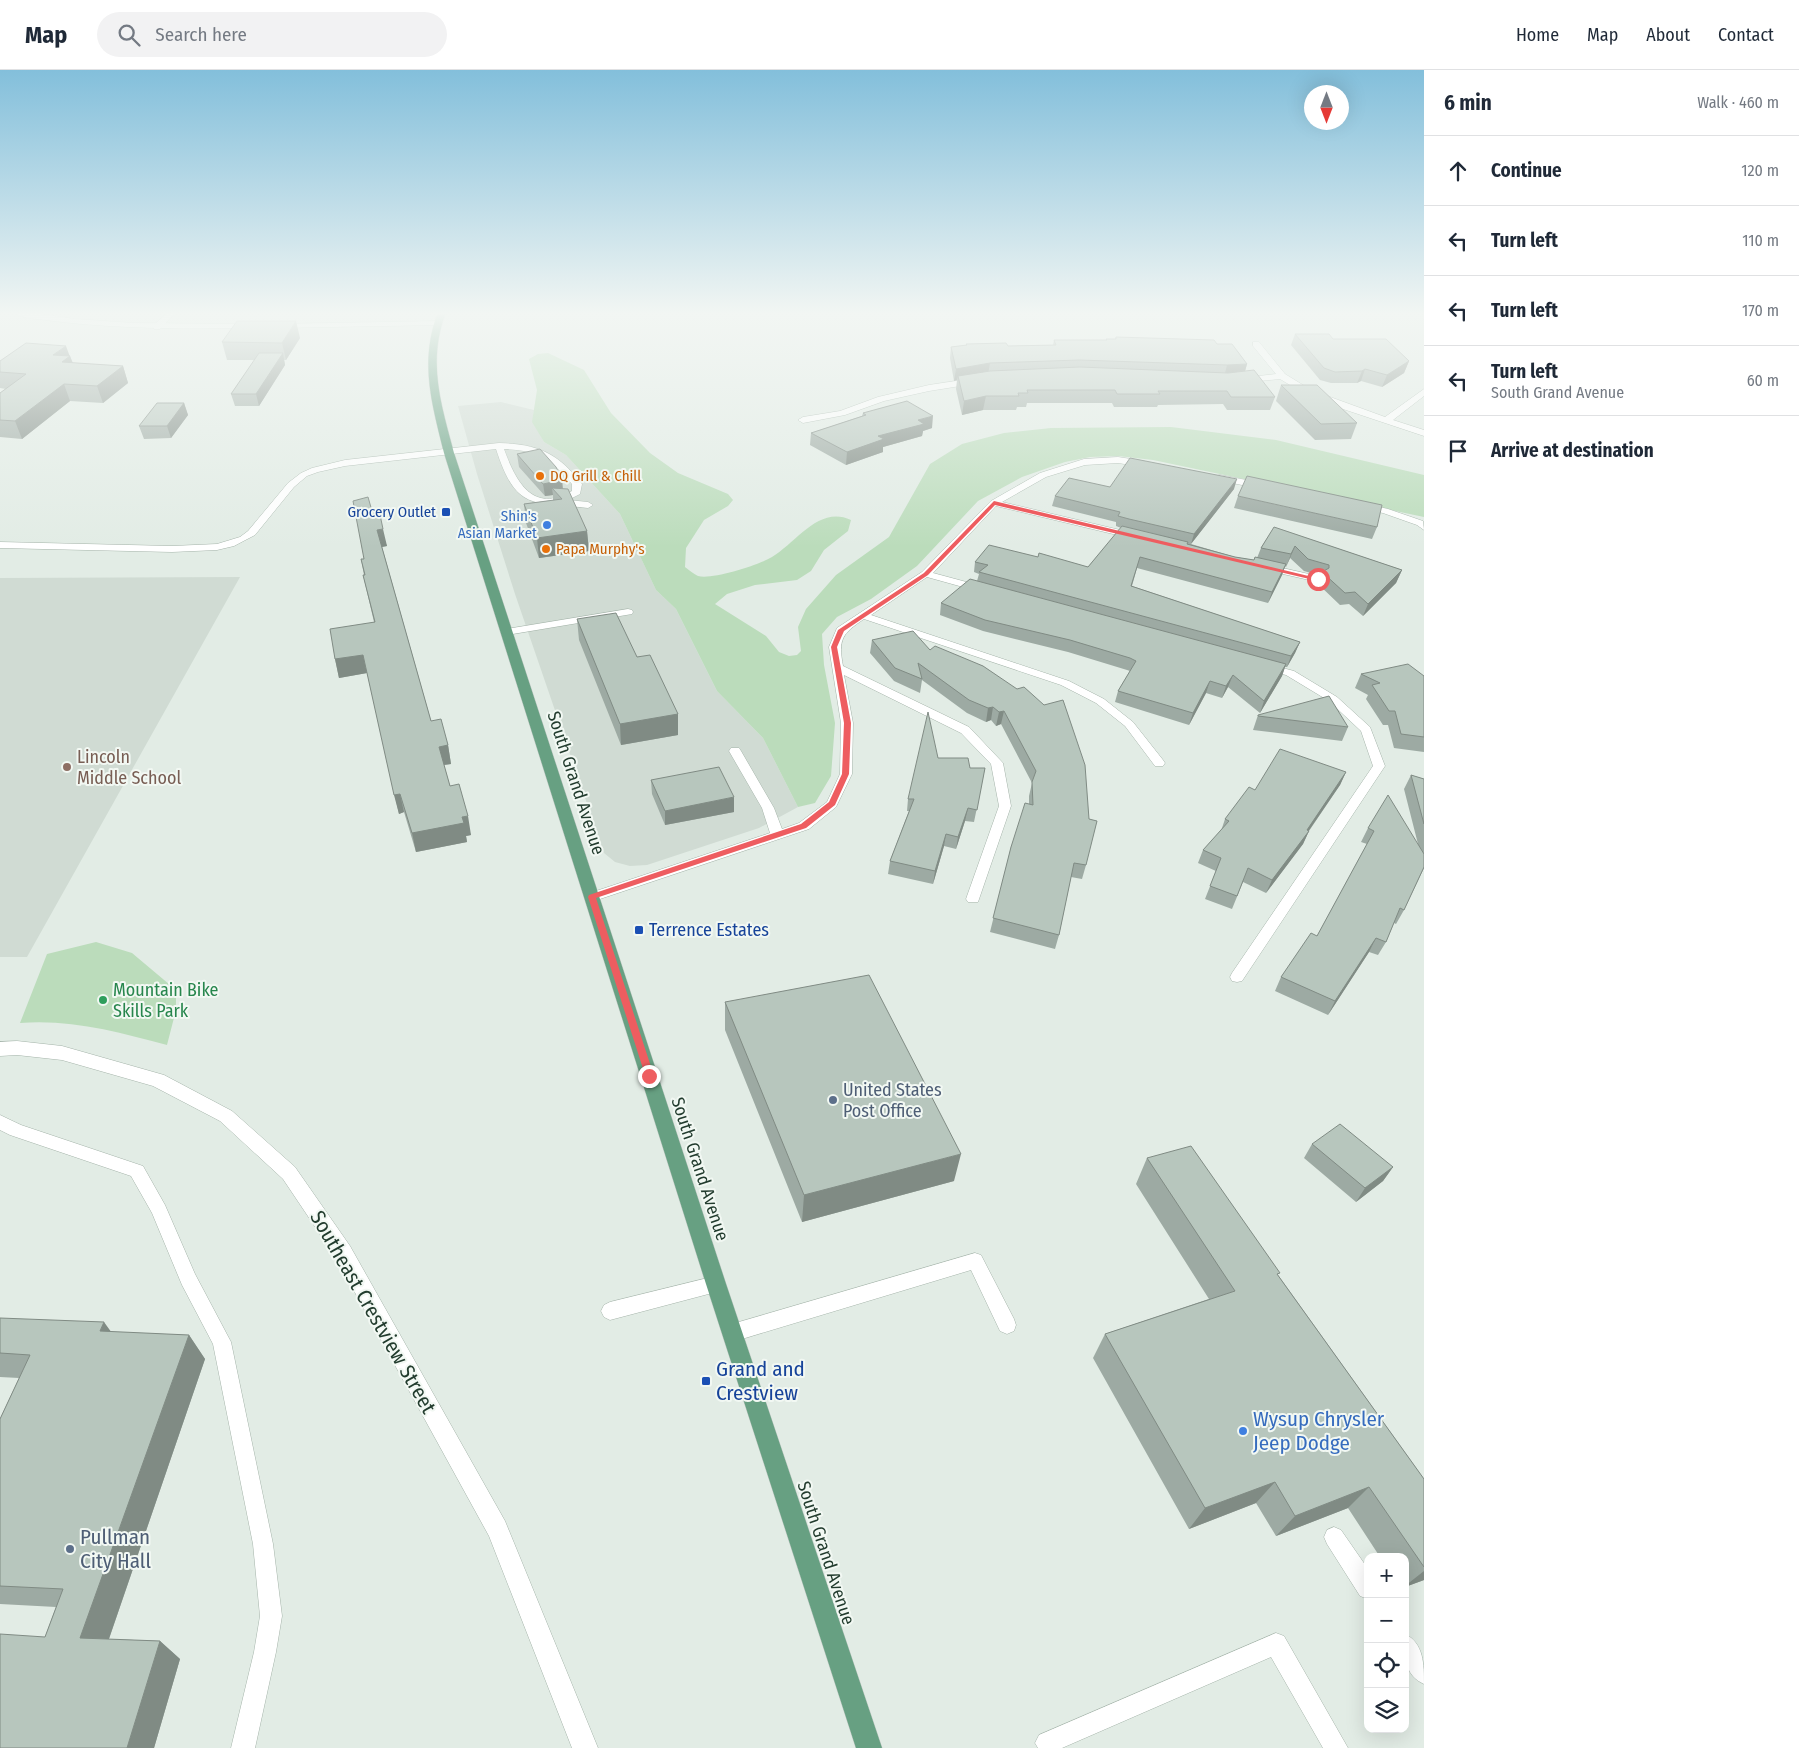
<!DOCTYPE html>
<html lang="en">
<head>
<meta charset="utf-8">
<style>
  :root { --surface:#fff; --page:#f2f2f3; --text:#1f2937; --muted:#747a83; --line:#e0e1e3 }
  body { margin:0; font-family:"Fira Sans Condensed",sans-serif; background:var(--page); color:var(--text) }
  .controls { position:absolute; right:15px; bottom:15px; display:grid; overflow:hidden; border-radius:10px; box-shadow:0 5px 20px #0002 }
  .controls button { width:45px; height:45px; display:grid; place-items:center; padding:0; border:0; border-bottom:1px solid var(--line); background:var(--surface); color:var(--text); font:25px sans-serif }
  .compass { position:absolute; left:1304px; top:15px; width:45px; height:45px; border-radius:50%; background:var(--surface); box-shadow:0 5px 20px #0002; rotate:180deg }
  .stop { position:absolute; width:15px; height:15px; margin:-11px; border:4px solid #ee5d60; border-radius:50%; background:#fff }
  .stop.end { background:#ee5d60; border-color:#fff; box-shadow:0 1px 5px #0008 }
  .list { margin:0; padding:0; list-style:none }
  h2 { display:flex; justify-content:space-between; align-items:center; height:65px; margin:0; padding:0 20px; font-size:21px }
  h2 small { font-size:16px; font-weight:400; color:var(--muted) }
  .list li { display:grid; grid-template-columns:32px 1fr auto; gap:15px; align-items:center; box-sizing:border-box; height:70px; padding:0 20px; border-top:1px solid var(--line) }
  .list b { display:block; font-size:19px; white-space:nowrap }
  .list p { margin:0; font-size:16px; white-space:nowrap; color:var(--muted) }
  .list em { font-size:16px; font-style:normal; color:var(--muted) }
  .icon { flex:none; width:28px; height:28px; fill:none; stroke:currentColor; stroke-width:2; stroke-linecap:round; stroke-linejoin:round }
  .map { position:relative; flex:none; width:1424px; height:1678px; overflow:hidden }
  header { display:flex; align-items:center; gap:30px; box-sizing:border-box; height:70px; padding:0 25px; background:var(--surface); border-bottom:1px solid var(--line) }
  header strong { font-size:24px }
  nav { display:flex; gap:28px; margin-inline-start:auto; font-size:18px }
  .search { width:350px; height:45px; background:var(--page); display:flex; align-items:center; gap:12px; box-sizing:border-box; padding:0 18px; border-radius:28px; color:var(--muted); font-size:19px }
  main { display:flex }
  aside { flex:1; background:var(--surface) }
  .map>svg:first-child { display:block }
</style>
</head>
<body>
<header>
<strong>Map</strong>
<div class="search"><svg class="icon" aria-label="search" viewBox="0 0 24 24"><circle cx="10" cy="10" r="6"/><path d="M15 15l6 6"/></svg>Search here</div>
<nav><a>Home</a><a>Map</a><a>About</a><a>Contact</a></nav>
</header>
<main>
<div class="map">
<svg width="1424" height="1678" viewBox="0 0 1424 1678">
  <rect width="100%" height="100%" fill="#e2ece5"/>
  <path fill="#d0dbd3" d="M501,332L534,340L533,352L544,372L566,385L620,444L656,520L676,539L717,621L763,668L798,737L759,758L647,795L630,796L615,792L604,783L515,524L477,404L458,336Z
    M240,507L27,887H0V508Z"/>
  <path fill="#bbdcbb" d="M548,283L584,300L611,343L650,383L678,403L728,424L733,430L728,436L704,450L686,478L685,497C689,500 694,504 698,506C712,510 759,495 772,487C797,472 819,435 851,450L848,461L824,480L811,501L797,510L755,515L727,524L715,534L766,566L779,582L789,586L797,585L801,581L798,557L806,539L836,505L889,467L930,394L962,374L1004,363L1051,358L1171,357L1276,370L1424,405V447L1153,390L1118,386L1090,387L1065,392L1022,407L978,431L917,496L871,529L837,547L822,564L824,595L835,653L831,706L815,733L798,737L763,668L717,621L676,539L656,520L620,444L566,385L544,372L532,352L537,320L529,289L538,284Z
    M96,872L132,883L176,920V940L167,975C118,962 71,949 20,953L47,884Z"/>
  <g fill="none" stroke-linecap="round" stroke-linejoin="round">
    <defs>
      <path id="lane" d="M32,242H42L33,247H27V243Z
        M168,242H176L160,259H154V255Z
        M499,373C538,374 558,383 582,414L580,424L568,430L588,432L593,435L588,438C532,432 516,441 496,379L345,396L318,402L307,406L294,417L255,465L234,476L217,480L172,482L0,478V472L172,476L217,474L240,467L248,461L288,413L301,403L312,398L345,390ZM504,379C538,380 551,389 572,414V421C533,444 516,412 504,379Z
        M1118,387L1144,391L1148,394L1144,397L1118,393L1085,395L1046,407L1002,432L1137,464V468L1134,469L996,436L933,503L985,517V521L981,522L927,507L871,545L1069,611L1104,629L1133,652L1163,690L1165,693L1163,696H1155L1125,656L1096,633L1061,615L864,549C842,564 838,569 843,596L969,657L1003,693L1011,736L978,832H968L966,829L999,736L991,694L961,663L844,605L853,653L852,704L836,737L809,759L597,830H587L585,827L587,824L770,763L762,738L729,681L731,678H739L741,681L774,738L782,759L799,753L827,732L840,704L841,653L829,577L837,558L922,502L991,431L1040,403L1084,389Z
        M1220,405L1262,413L1267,416L1262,419L1217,410V406Z
        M1362,433L1388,439L1423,451L1424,460L1417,455L1383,443L1359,438L1357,436Z
        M1265,494L1322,507L1323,509L1318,512L1261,499L1260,497Z
        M628,539L632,540L633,542L632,544L507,565L502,562L507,559Z
        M1267,594L1294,601L1337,627L1370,657L1385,696L1242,911L1237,912L1232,911L1230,907L1232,903L1373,696L1361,661L1329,631L1286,605L1263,599L1261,597Z
        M0,1045L21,1055L143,1096L165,1135L195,1204L231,1272L273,1474L282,1546L276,1582L255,1678H231L254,1582L260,1546L253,1474L213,1274L182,1215L152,1143L131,1106L10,1065L0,1060Z
        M975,1183L981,1185L1014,1249L1016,1255L1014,1261L1007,1264L1000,1261L971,1200L732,1272L725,1269L723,1263L725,1257L732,1254Z
        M716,1206L722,1208L725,1214L722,1220L716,1222L610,1250L604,1247L601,1241L604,1235L610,1232Z
        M1334,1457L1341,1460L1368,1499V1529L1360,1526L1327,1474L1324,1467L1327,1460Z
        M1276,1563L1284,1566L1348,1678H1323L1271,1587L1062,1678H1038L1035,1673L1039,1665Z
        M1405,1564C1424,1573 1424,1595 1424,1614C1403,1605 1405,1584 1405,1564Z"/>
      <path id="street" d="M1253,272H1259L1285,304L1311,320L1385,347L1424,319V326L1393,350L1424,360V366L1337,337L1305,324L1280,309L1238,313L1237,311L1241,308L1276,304L1253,276Z
        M976,308L980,311L979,313L929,321L884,331L845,345L803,353L798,350L803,347L840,341L878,327L929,315Z
        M17,971L62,976L164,1005L232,1041L295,1097L350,1176L505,1451L598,1678H572L489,1466L336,1188L283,1109L220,1051L153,1016L62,990L17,985L0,986V972Z"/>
      <path id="secondary" d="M12,242H27L75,249L134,253L254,254L258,256L254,258C187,259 120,259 53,251C41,249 22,249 12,242Z
        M437,251H440V255L277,258L273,256L277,254Z"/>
      <path id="primary" d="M438,242H446C427,292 441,334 454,383L726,1214L882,1678H856L706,1214L444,383C432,334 419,292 438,242Z"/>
    </defs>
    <use href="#lane" stroke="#a5b4aa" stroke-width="1"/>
    <use href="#street" stroke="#a5b4aa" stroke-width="1"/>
    <use href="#secondary" stroke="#a3baac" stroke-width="1"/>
    <use href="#primary" stroke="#c1c8c4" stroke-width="1"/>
    <use href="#lane" fill="#fff" fill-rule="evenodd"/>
    <use href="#street" fill="#fff" fill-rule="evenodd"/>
    <use href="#secondary" fill="#fff" fill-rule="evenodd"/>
    <use href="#primary" fill="#67a082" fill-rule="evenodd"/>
  </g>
  <path fill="#9daaa3" d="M1295,264L1333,269L1409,291L1404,303L1382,317L1361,311L1357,313H1331L1320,310L1291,275Z
    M1116,267L1217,274L1247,294L1245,301L1275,327L1270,340H1227L1223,334L1158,335L1157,337H1114L1112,333H1027L1026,337H1017L1016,340H983L962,345L956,319L957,310L954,311L950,288L951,277L966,275V274L1008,276L1053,275L1054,270H1106V269H1115Z
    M300,268L286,290H284L285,295L259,336H235L231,324L255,290H227L222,272Z
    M70,286L73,293L123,296L128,313L103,333L70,331L22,369L0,367V323L6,319L0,318V291Z
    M1281,315L1357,353L1351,369L1315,370L1276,331Z
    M184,333L188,345L171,368L144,369L139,356Z
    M863,343L932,358L923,361L922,366L883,377V382L846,395L810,375L811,363L862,346Z
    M517,384L562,410L563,419L587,461L589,481L539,488L526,453L524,434L553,430V425L545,426L519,397Z
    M1110,417L1234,419L1191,474L1235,487L1254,490L1257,488L1261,478L1274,457L1402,500L1396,513L1363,546L1349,534L1340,535L1318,514L1321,506L1304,501L1290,488L1286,497L1285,496L1282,505L1268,533L1137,498L1132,516L1300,572L1295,583L1287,597H1285L1282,606L1260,643L1228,617L1222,628L1206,623L1189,655L1115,632L1118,621L1130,601L1127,600L1068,582L983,561L940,545L941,533L977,511L979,504L974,502L975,492L1038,487L1088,497L1121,458L1116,456V452L1052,436L1055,426Z
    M1238,426L1377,457L1372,469L1234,438Z
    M372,441L387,476L382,477L431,651L448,675L451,694L444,695L450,716L471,765L466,766L467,772L416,782L404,742L399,744L367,603L339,608L335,589L374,552L363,505H364L361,489H364Z
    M577,549L637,587L678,644V665L621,675L579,570Z
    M872,570L930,580L983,596L1086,795L1082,809L1071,807L1059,865L1055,879L990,862L1011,777L1029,734V726L1032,713L1001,654L996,656L991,650L986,652L967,643L922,610L920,623L894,611L870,583Z
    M1361,604L1424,606V682L1394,678L1388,655H1383L1366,629L1368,625L1355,618Z
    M1258,645L1348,657L1342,671L1253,660Z
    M938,688L970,698H985L974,752L965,751L956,779L944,776L933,814L888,804L890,791L909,741H907L908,729Z
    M1346,702L1340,715L1309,761L1303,774L1266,823L1243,812L1232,839L1205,829L1216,801L1198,793L1203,780L1221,761L1225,749L1255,720Z
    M1411,705L1424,709V800V798L1404,840L1396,854L1394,853L1386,872L1378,885L1369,882L1328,945L1275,921L1281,907L1317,866L1367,774L1361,772L1368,758L1418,774L1404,719Z
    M651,710L734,742L665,755L652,724Z
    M725,932L954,1111L802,1152L725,960Z
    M1312,1074L1393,1097L1383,1111L1356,1132L1304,1088Z
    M1147,1088L1278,1205L1424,1409V1510L1405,1517V1487H1380L1348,1438L1276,1466L1256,1433L1189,1459L1093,1288L1105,1264L1209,1229L1136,1114Z
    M0,1248L111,1262L189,1265L205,1289L109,1569L160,1571L180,1589L154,1678H0L45,1567L56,1537L0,1534V1349L19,1308L0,1307Z"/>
  <path fill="#808b84" d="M296,251L300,268L286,290L282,273Z
    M66,276L70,287V286L76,303L53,285Z
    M283,283L285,295L259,336L256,324Z
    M1409,291L1404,303L1382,317L1387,305Z
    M990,293L988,305L958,306L957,310L954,311L956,299Z
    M1247,294L1244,305L1224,307L1227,295Z
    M123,296L128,313L103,333L97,316Z
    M1365,299L1361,311L1357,313L1362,301Z
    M64,314L70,331L22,369L15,351Z
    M986,326L983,340L962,345L964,331Z
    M184,333L188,345L171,368L167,356Z
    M933,346L932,358L923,361L922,366L883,377V382L846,395L847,382L878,366L918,350Z
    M1237,409L1234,419L1191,474L1194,464Z
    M562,410L563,423L552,418L553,425L545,426L543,414Z
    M383,459L387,476L381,477L377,460Z
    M587,461L589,481L539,488L537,468Z
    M1295,476L1290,488L1286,497L1291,484Z
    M1286,494L1282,505L1268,533L1272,522Z
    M1402,500L1396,513L1363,546L1368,534Z
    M1300,572L1295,583L1287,597L1291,586Z
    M363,585L367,603L339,608L335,589Z
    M1286,594L1282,606L1260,643L1264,631Z
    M1233,605L1228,617L1222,628L1226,616Z
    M1210,611L1206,623L1189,655L1193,643Z
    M993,637L991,650L986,652L988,638Z
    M1004,641L1001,654L996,656L999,642Z
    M678,644V665L621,675L620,654Z
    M448,675L451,694L443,695L439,677Z
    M1346,702L1340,715L1303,769L1309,761L1303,774L1266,823L1272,810Z
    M400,724L404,742L399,744L394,725Z
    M734,727V742L665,755V741Z
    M968,738L965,751L956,779L958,767Z
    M468,746L471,765L466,766L467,772L416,782L412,763L462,747Z
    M946,764L944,776L933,814L935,801Z
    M1376,868L1369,882L1328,945L1335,931Z
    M961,1084L954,1111L802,1152L804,1125Z
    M1393,1097L1383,1111L1356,1132L1365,1118Z
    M104,1252L122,1277L100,1261Z
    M189,1265L205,1289L103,1586L80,1568Z
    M1275,1412L1256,1433L1189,1459L1205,1438Z
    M1369,1417L1348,1438L1276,1466L1295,1446Z
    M1424,1501V1510L1405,1517V1516Z
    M160,1571L180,1589L154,1678H127Z"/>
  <path fill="#b7c6bd" stroke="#808b84" d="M237,251H296L282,273L222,272Z
    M1295,264H1329L1333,269H1386L1409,291L1387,305L1365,299L1362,301L1335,302L1324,298Z
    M1116,267L1214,270L1217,274H1232L1247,294L1227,295L1079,290L990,293L956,299L951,277L967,275L966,274L1006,273L1008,276L1056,275L1054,270H1107L1106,269H1116Z
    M26,273L66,276L53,285L70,286L62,292L123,296L97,316L64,314L15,351L0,350V323L26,304L0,302V291Z
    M259,283H283L256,324H231Z
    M1080,297L1228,303L1254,300L1275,327H1231L1227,321H1158L1160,324H1117L1115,320H1027L1028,323H1018L1019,326H986L964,331L958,306L990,301Z
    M1281,315H1317L1357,353L1321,354Z
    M907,331L933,346L918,350L924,354L878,366L884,369L847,382L811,363L866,345L863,343Z
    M157,333H184L167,356H139Z
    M540,379L556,397L562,410L543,414L517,384Z
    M1130,388L1237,409L1194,464L1129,449L1118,446L1120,442L1055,426L1069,408L1110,417Z
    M1247,406L1382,435L1377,457L1238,426Z
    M552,418L568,419L587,461L537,468L524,434L562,429Z
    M368,427L372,441L379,440L383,459L377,460L431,651L441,649L448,675L439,677L450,716L459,714L468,746L462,747L464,753L412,763L400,724L394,725L363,585L335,589L330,559L375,552L363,505H365L361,489H364L353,431Z
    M1122,456L1188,472L1187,474L1235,487L1254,490L1255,487L1286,494L1272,522L1140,487L1131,516L1300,572L1291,586L979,502L988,495L975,492L989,475L1038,487L1039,483L1088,497Z
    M1274,457L1402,500L1368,534L1355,522L1345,523L1322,502L1329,498V495L1308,489L1295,476L1291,484L1261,478Z
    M970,509L1286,594L1264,631L1233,605L1226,616L1210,611L1193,643L1118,621L1136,591L1130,588L1070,570L985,550L941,533Z
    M616,543L637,587L650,585L678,644L620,654L577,549Z
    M913,561L930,580L935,576L983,596L1017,619L1024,617L1044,635L1063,630L1085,695L1089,749L1097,751L1086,795L1074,793L1059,865L993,848L1011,777L1025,733L1033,735L1032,712L1036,701L1004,641L999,642L993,637L988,638L969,630L918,593L922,609L895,598L872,570Z
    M1408,594L1424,606V667L1401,664L1395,641H1389L1372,615L1380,613L1361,604Z
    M1329,626L1348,657L1258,646V645Z
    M928,642L938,688H968L970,698H985L977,740L968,738L958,767L946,764L935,801L890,791L914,729H908Z
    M1280,679L1346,702L1307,760L1309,761L1272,810L1248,798L1237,826L1210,816L1221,788L1203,780L1229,751L1225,749L1249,717L1255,720Z
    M719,697L734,727L665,741L651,710Z
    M1411,705L1424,709V754Z
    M1388,725L1424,784V797L1404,840L1400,838L1386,872L1376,868L1335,931L1281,907L1311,863L1317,866L1374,761L1368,758Z
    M869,905L961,1084L804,1125L725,932Z
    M1340,1054L1393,1097L1365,1118L1312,1074Z
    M1191,1076L1280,1203L1277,1204L1424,1409V1497L1369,1417L1295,1446L1275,1412L1205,1438L1105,1264L1235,1221L1147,1088Z
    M0,1248L104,1252L100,1261L189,1265L80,1568L160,1571L127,1678H0V1564L45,1567L63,1519L0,1516V1349L30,1285L0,1283Z"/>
  <linearGradient id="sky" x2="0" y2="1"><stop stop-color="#83bfdb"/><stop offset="0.51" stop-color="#f2f6f3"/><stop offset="1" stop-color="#f2f6f3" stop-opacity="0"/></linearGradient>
  <rect width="1424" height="477" fill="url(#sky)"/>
  <path fill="#ee5d60" d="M994,431L1321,509L1318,511L995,435L928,505L844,561L837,577L851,653L849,704L835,735L806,758L596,828L654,1006L649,1010L646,1008L588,827L589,825L801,754L829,732L842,704L844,653L831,577L838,560L924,503Z"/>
  <g fill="#e8710a" stroke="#f2f8f3" stroke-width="2">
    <circle cx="540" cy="406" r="5"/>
    <circle cx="546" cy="479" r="5"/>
  </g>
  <g fill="#1a4fb4" stroke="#f2f8f3" stroke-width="2">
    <rect x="441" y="437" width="10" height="10" rx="2.5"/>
    <rect x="634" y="855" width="10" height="10" rx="2.5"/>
    <rect x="701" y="1306" width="10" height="10" rx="2.5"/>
  </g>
  <g fill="#3f7fe0" stroke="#f2f8f3" stroke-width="2">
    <circle cx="547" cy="455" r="5"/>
    <circle cx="1243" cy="1361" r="5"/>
  </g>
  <circle fill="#8d6e63" stroke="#f2f8f3" stroke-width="2" cx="67" cy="697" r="5"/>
  <circle fill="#2e9e5b" stroke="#f2f8f3" stroke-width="2" cx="103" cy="930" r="5"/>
  <g fill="#5c6f8a" stroke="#f2f8f3" stroke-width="2">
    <circle cx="833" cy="1030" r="5"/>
    <circle cx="70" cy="1479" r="5"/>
  </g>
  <g text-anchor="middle" stroke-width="4" stroke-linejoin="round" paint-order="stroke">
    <g font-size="15" fill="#c56008" stroke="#f2f8f3" text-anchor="start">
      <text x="550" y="411">DQ Grill &amp; Chill</text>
      <text x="556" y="484">Papa Murphy's</text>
    </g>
    <g font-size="15" fill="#164399" stroke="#f2f8f3" text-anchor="end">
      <text x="436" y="447">Grocery Outlet</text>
    </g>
    <g font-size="15" fill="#366cbe" stroke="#f2f8f3" text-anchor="end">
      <text x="537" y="451">Shin's<tspan x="537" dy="17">Asian Market</tspan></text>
    </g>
    <g font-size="18" fill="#785e54" stroke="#f2f8f3" text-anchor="start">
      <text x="77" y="693">Lincoln<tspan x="77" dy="21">Middle School</tspan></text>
    </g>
    <g font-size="18" fill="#223c2e" stroke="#f2f8f3">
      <text transform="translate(576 713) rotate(72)" y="6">South Grand Avenue</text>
      <text transform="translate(700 1099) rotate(72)" y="6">South Grand Avenue</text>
      <text transform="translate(826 1483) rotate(72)" y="6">South Grand Avenue</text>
    </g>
    <g font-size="18" fill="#164399" stroke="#f2f8f3" text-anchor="start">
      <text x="649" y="866">Terrence Estates</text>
    </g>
    <g font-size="18" fill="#27864d" stroke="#f2f8f3" text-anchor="start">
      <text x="113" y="926">Mountain Bike<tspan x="113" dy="21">Skills Park</tspan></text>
    </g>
    <g font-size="18" fill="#4e5e75" stroke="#f2f8f3" text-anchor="start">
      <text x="843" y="1026">United States<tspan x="843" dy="21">Post Office</tspan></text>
    </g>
    <g font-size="21" fill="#223c2e" stroke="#f2f8f3">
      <text transform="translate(373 1242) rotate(60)" y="7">Southeast Crestview Street</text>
    </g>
    <g font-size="21" fill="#164399" stroke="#f2f8f3" text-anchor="start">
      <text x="716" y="1306">Grand and<tspan x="716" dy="24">Crestview</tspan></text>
    </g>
    <g font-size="21" fill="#366cbe" stroke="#f2f8f3" text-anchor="start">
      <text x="1253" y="1356">Wysup Chrysler<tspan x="1253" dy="24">Jeep Dodge</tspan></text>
    </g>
    <g font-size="21" fill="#4e5e75" stroke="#f2f8f3" text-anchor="start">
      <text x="80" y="1474">Pullman<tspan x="80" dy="24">City Hall</tspan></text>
    </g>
  </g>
</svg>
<div class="controls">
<button>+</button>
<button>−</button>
<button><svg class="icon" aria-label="locate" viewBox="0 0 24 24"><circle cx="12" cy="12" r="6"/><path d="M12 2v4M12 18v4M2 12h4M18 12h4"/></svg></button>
<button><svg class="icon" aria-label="layers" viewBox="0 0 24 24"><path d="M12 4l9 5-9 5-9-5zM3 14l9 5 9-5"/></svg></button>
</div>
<svg class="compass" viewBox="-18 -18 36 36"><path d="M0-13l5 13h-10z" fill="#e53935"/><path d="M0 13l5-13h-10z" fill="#747a83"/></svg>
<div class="stop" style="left:1318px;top:509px"></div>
<div class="stop end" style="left:649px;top:1006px"></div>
</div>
<aside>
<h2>6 min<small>Walk · 460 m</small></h2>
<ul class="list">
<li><svg class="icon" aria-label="ahead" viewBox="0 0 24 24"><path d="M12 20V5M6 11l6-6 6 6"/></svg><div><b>Continue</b></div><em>120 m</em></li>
<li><svg class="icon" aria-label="left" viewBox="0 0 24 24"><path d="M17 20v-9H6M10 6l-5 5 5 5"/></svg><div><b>Turn left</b></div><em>110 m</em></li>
<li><svg class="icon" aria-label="left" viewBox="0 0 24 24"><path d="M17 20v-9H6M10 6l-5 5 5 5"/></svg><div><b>Turn left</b></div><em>170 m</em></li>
<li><svg class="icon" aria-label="left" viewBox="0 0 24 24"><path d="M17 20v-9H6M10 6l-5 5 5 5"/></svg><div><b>Turn left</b><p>South Grand Avenue</p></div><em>60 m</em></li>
<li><svg class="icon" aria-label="arrive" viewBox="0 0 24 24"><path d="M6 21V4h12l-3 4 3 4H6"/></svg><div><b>Arrive at destination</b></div></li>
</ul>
</aside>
</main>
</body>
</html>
